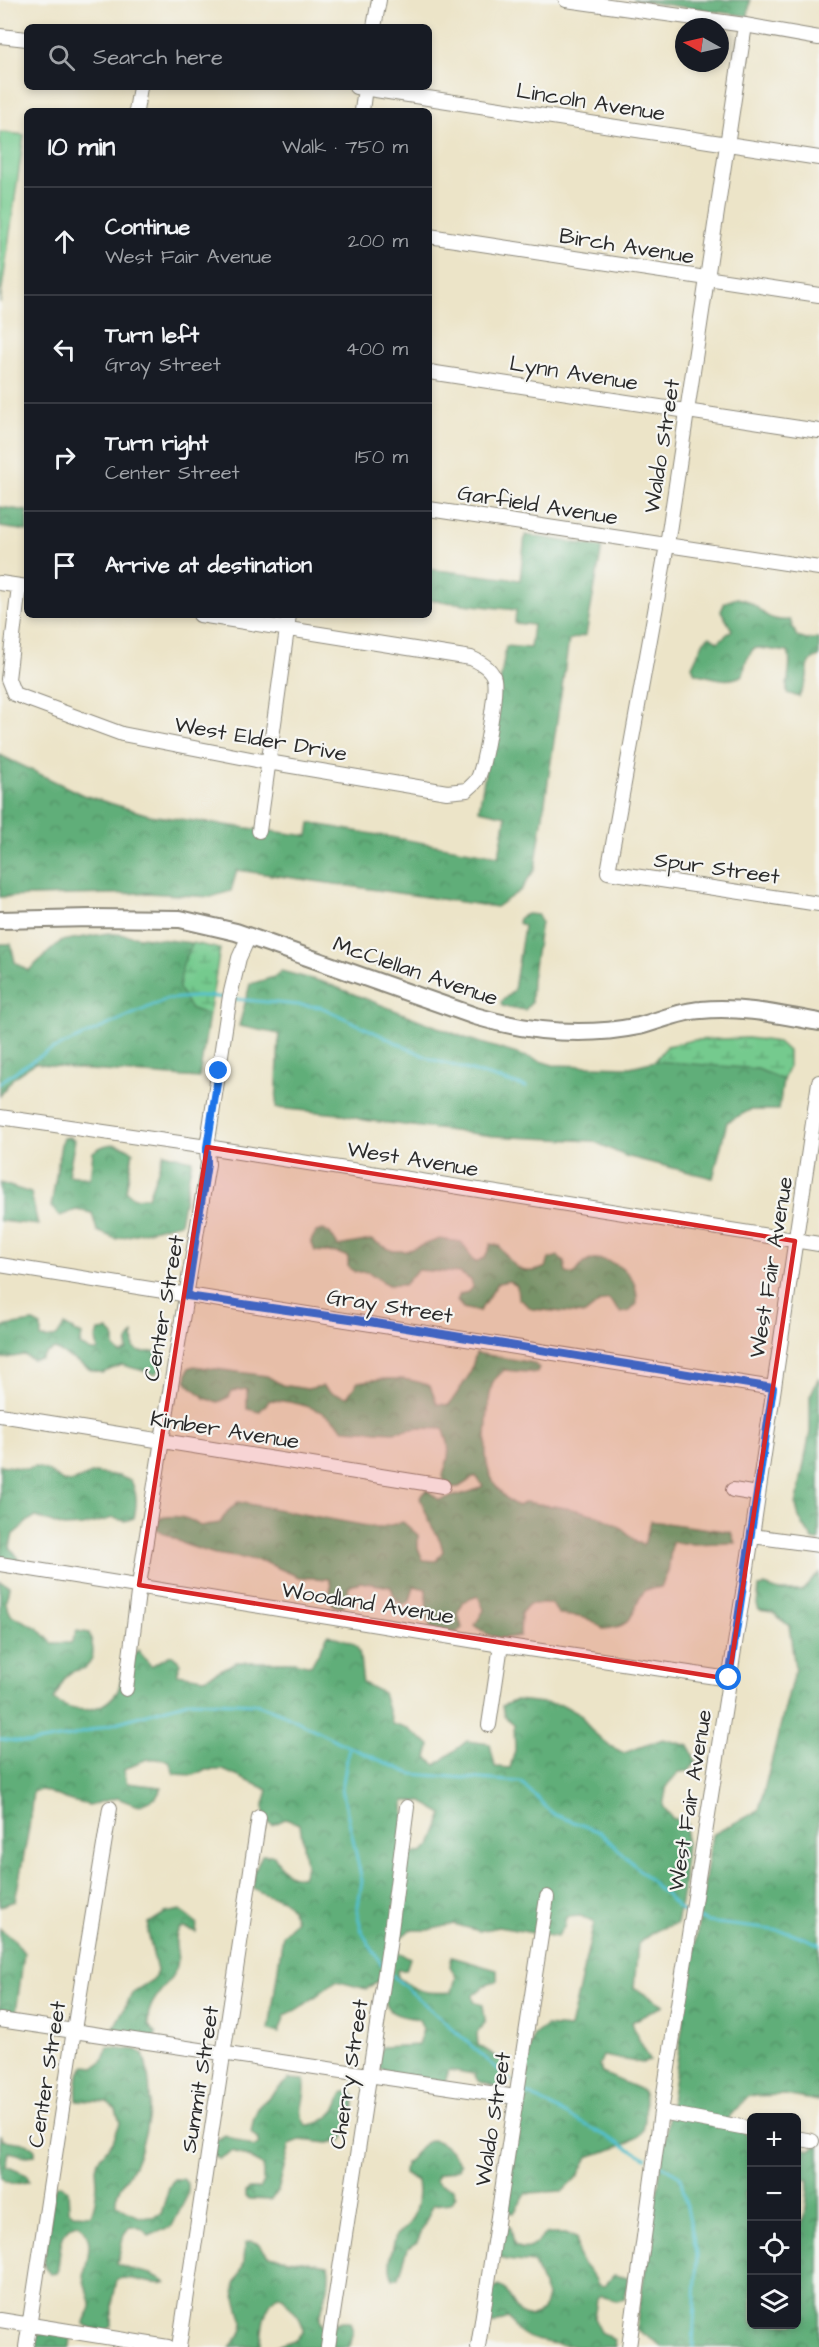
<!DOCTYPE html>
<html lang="en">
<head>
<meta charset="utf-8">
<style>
  :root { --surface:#171b24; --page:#242831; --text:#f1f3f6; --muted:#9ea1a6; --line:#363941 }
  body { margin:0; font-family:"Architects Daughter",sans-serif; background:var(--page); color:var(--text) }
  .controls { position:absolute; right:18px; bottom:18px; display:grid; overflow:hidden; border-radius:9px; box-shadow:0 3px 9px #0003 }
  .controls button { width:54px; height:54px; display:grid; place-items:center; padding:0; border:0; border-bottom:2px solid var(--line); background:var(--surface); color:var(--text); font:30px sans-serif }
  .compass { position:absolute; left:675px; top:18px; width:54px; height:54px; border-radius:50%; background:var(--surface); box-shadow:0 3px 9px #0003; rotate:278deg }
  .stop { position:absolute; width:18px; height:18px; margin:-14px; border:4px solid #1a73e8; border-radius:50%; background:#fff }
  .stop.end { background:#1a73e8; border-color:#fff; box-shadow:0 2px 6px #0008 }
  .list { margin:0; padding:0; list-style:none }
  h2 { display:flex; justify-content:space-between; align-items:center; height:78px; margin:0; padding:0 24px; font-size:26px }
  h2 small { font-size:20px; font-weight:400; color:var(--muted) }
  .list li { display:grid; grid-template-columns:39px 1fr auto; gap:18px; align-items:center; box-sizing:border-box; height:108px; padding:0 24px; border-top:2px solid var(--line) }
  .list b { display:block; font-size:22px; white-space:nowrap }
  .list p { margin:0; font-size:20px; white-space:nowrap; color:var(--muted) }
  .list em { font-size:20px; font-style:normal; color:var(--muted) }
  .icon { flex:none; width:33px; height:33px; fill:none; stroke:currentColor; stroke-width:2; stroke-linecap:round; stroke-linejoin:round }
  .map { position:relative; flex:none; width:819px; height:2347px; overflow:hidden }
  .search { position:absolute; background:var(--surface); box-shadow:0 3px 9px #0003; left:24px; top:24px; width:408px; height:66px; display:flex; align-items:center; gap:15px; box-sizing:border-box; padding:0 21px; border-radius:9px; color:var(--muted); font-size:22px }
  .panel { position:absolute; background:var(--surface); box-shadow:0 3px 9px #0003; left:24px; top:108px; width:408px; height:510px; border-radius:9px }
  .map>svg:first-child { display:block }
</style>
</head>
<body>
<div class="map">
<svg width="819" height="2347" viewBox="0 0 819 2347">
  <defs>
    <pattern id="forest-crowns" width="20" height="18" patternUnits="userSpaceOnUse" patternTransform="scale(1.5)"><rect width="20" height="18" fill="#60ae79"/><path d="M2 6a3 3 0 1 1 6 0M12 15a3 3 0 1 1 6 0" fill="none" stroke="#4f8e63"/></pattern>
    <pattern id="wetland-marsh" width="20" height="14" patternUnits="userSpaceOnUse" patternTransform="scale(1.5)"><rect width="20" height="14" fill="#75ca8e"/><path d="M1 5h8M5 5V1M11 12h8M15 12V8" fill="none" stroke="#60a474"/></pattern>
  </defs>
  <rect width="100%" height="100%" fill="#f6f6f2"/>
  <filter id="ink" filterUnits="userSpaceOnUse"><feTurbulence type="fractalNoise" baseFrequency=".0167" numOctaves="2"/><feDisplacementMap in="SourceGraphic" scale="12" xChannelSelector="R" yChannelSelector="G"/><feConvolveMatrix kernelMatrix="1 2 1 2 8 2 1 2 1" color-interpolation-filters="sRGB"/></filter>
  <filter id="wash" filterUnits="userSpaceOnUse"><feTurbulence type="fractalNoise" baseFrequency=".008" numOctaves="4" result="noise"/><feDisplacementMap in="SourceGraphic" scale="24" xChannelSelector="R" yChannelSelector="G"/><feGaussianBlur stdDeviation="1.35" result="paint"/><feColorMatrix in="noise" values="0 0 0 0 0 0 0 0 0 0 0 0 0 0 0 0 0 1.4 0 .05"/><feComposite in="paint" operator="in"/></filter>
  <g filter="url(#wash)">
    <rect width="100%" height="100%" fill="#ece4c8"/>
    <path fill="url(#forest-crowns)" stroke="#466c52" stroke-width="1.5" fill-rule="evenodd" d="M633,0H750L748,16Z
      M0,507L27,511V531L0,527Z
      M525,535L602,547L586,635L569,640L535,869L521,890L496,907L237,870L231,891L211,897L147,893L0,897V755L83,795L149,815L308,836L310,823L499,856L506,816L479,810L506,646L530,648L533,625L515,623L516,610L429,600V569L520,580Z
      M737,598C765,604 758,622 790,620L797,637L807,640L819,638V656C805,661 809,670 806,682C804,687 801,692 799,697L787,693C786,680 793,664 788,652L758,648L753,649L746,661L743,675C727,684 712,677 695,673L692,666L704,641L710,636L718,642L732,630L721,611L725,602Z
      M527,914L538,915L541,922L532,979L531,1003L525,1010L502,1006L501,1002L514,990L524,926L518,923L519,918Z
      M108,933L193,943L183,964L190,1008L209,1015L199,1078L76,1069L35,1063L13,1078L0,1096V944H11L15,962L28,971L61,941Z
      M281,971L323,982L468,1039L553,1065L630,1067L655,1061L679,1062L758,1069L783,1080L779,1110H750L727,1122L713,1178L625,1156L593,1141L493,1136L364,1120L339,1114L276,1108L279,1034L239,1026L250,984L274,977Z
      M69,1137L75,1140L68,1175L90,1178L93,1152C106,1142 120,1142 133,1152L126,1191L134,1198L148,1197L164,1153L192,1160L180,1223L116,1239L97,1231L92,1213L76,1210L60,1216L51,1207L61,1144L63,1138Z
      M0,1183L31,1193L38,1225L0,1221Z
      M323,1230L330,1233L338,1246L371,1240L393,1251H406L440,1239L461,1242L475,1262L485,1258L491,1244L499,1246C513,1265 520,1279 546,1267L549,1259L558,1256L564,1261L566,1273L574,1275C577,1272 580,1266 583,1264C598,1252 626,1266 633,1281C637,1288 637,1296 637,1304L630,1311L621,1313L608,1299L600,1302L585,1314L532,1309L518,1298L517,1286L509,1281L498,1283L479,1312L463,1308L457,1301L460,1294L468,1292L472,1287L471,1280L460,1273L417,1270L404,1285H388L368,1272H355L348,1267V1257L338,1253L315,1251L311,1241L316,1232Z
      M33,1322L41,1326V1338C54,1340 59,1336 64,1325L82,1335L80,1345L91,1351H98L96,1339L99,1331L108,1330L114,1336V1347L121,1354L127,1350L128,1341L133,1334L134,1348L140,1352H163L162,1368L155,1374L122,1365L102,1373L91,1370L55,1349L46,1353L41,1359L32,1360L24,1355L0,1359V1327Z
      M476,1353L533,1363L539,1368L537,1373L504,1370C501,1373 497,1377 494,1380C488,1390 484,1450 487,1463C489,1479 503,1500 518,1506L525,1502C564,1508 610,1509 636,1542L644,1544L651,1521L731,1532L735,1543L693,1544L672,1542L668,1572L661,1587L645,1590C628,1614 638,1626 603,1629C590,1616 577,1616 559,1615L552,1604H529L521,1613L520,1636C500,1640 489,1638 475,1625L484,1610L478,1596L464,1601L458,1612L462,1628L455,1633L431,1628L427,1613L426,1589L414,1586L410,1601L404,1605L396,1601L391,1587L360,1582L349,1587L343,1607L334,1606L329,1598L331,1586L329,1579L299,1577L262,1561L215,1554L186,1545L156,1529L160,1518C176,1515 187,1516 200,1526L220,1523L227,1512L238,1502L378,1528L403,1522L418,1535V1548L423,1560L436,1561L443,1551L440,1540L431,1525L420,1498L427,1490L439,1500C454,1495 469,1495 483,1486L476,1476L459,1487L447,1488L442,1477C449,1460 452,1445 443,1429L420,1428L393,1432L344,1429C326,1409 296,1401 270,1400L259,1412L247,1409V1389L232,1391L229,1397L218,1402L204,1398C196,1385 180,1390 189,1368L194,1366L267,1376L282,1385L307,1389L322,1386L332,1393L347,1397L358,1382C385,1378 405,1376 430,1386L437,1404L449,1405L470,1374Z
      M819,1377V1541L813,1540L799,1518L796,1505L810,1432V1396Z
      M0,1465L26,1469L36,1467L46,1470L64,1482H72L94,1473L119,1476L131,1481C138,1496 137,1503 134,1518L125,1521L113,1518L83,1526L64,1527L35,1517C25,1521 22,1529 13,1534L10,1547L20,1560L12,1564L0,1562C0,1551 5,1536 0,1527Z
      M819,1573V2101L784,2095L748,2096L728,2118L748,2136L751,2137V2188L744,2193L749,2219L751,2222L752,2324H796L797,2234L805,2217L809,2180L797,2178V2147L810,2150L819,2145V2347H663L636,2329L712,1835L759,1810L795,1668L789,1626L772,1612L759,1610L757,1605L759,1587L765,1586L779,1591H802Z
      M0,1581L9,1586L6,1603L11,1615L38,1628L52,1643H71L77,1631L89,1633C93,1645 97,1658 85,1668C81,1670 75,1670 71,1672C63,1677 58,1692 54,1700C74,1714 101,1714 117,1692C121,1686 120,1676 124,1669C127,1663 134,1656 138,1650L151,1666L171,1655L181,1663L177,1674L205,1678L236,1662H294L311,1666L328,1635C367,1645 357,1646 363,1683L383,1693L392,1724L408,1729L430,1745L427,1758L436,1765L467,1741L490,1744L495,1767L510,1768L515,1750L514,1724L504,1716L502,1706L516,1700L563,1705L581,1715L590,1729L608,1745L624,1753L663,1739L689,1746L696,1762L689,1771L679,1772L667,1785L663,1806L672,1818L687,1823L683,1891L677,1924C660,1927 650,1933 638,1944L634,1988L664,2005L632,2022C635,2036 645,2048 650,2061L642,2063L603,2056L599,2065L602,2073L644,2091C645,2103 647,2118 643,2130C637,2144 602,2152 588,2157L578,2176L563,2191L526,2193L514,2213L503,2211L526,2067L534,2035L546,2026L570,2028L594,1923L581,1916L566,1917L564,1927L557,1937L498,1927L479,1931L454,1924L428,1930H410L398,1940V1952L410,1958L406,1970H397L398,1977C415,1992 429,1994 452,1992L456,1977L450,1966L452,1957L497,1970V1981L489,1983L473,1995L474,2002L483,2005L485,2020L477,2034L478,2045L502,2060L506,2080L497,2088L478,2081L474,2074L449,2070L445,2082L391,2076L376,2064L382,2047L418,2045L423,2029L419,2019C386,2015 387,2011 378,1981L366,1989L336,1981C319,1993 305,2007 285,2015L279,2033L269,2030L283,1934L296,1920C285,1890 274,1903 253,1888L254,1873L262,1855H274C282,1869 285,1876 302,1877L306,1866L300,1824L285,1819L273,1825L264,1821V1804L268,1790L223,1770H204L194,1775L174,1774L169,1761C148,1755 143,1761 124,1770L127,1783L162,1787L156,1798L138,1806L117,1798L89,1805L71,1801L43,1790L33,1791L29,1828L15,1901L0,1906ZM404,1801L422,1802L443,1814L431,1845L422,1853L406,1852Z
      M180,1910L197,1923L196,1932L184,1928L179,1929C170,1943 183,1957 175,1971C166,1988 143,2005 149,2026L156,2033L155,2038L115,2033L113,2029L133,1992L154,1979L157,1971L148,1933L149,1923L165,1913Z
      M0,1929L13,1938L24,1953L16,2013L0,2009Z
      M108,2047L137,2050L143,2054C155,2090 150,2128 135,2163C130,2176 114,2190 116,2204C131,2215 143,2222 161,2214L169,2187L174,2179H183L188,2184V2194L172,2226L149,2236C144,2229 138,2226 130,2226L124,2234L117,2264C136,2275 147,2267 166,2283C149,2286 134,2275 117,2279L112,2305V2326L106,2331L96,2330L84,2324C84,2317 90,2313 91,2307C92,2296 84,2288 84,2279C85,2259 98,2239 78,2224C57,2226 61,2258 57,2273L50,2274L45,2268L44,2261L55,2186L60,2185L68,2190L69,2210L74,2214L91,2215L95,2202L97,2184L96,2168L98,2160L113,2141L120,2123L116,2109L107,2102L77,2100C76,2086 75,2076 86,2066L94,2067L102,2062Z
      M289,2079L304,2080C309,2096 295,2110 306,2125C318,2126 333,2116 338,2105C340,2100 340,2096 344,2092H352L355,2095C354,2111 350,2125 343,2140L328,2143L300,2140L290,2144L278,2191L271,2200L249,2199L245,2197V2192L249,2189H259L263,2181V2167L256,2161L233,2151L219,2159L214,2156L215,2141L225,2135L254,2147L259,2144V2140L251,2132L254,2117L259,2106Z
      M0,2134L2,2140L24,2143L35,2148V2155L26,2156L9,2152L6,2166L27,2175L29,2181C17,2185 10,2185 0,2178Z
      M433,2140C447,2144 452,2153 461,2164L458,2169L437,2175L436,2180L439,2184L453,2189L456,2196L450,2203L433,2205L417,2242L408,2248L399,2277L393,2279C386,2267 393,2247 396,2235C415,2226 420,2201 417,2182L404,2174L405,2163C419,2155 414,2146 433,2140Z
      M506,2225L511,2228L514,2245C529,2254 535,2244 545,2234H567L576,2238C578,2245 577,2252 579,2257C584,2269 595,2273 598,2285L604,2286L614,2275L628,2278L625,2299L617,2301L601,2296L597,2299L594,2318L601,2332L614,2340L615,2347C591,2347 538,2347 519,2332C514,2328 513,2322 508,2318L493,2324L486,2320L491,2290L498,2286L505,2289C515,2305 519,2326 543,2311L547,2296L534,2263L506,2260L499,2256L497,2249L501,2228Z
      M251,2241L259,2244L268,2256L328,2265C332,2285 323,2300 320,2319L321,2324L327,2326L342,2321H350L353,2331L349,2347H273L294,2340L303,2332C304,2317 290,2310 284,2298L278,2295C263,2307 262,2328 261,2345L230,2347L242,2332L243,2323L234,2291L235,2284L244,2263L245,2243Z
      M44,2333L61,2334L71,2338L70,2347H33L37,2336Z"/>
    <path fill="url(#wetland-marsh)" stroke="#507a5c" stroke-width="1.5" d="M193,943L220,949L209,1015L190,1008L179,988L183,964Z
      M748,1038L778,1042L788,1051V1068L783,1080L758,1069L655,1061L667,1046L693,1040Z"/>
    <path fill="#75ca8e" stroke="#507a5c" stroke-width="1.5" d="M0,132L24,135L0,303Z"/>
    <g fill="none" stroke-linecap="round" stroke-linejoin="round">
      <path stroke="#54c0cd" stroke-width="3" d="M235,999L321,1007L431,1059L526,1087
        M0,1083L19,1069L47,1052L167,999L208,996L225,998
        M0,1739L30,1743L71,1736L191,1701L256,1704L283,1714L349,1747L412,1774L521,1782L553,1814L600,1832L682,1911L687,1913
        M349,1747L342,1789L362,1881L357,1912L362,1932L381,1964
        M696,1917L708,1922L789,1932L819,1944
        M392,1975L511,2081
        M521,2090L646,2158
        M663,2166L680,2176L697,2253L693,2347"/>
    </g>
  </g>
  <g filter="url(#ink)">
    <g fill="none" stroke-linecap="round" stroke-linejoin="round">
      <defs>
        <path id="minor" d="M566,0L745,25L819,38
          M745,25L667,545L608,872L819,904
          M374,27L379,0
          M0,36L27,39
          M356,87L819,158
          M136,111L140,87
          M362,111L365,87
          M429,236L819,295
          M429,372L819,431
          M429,509L819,568
          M0,583L27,587
          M19,586L8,679L14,694L122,734L256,760L447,792L467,790C470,787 475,783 477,780C484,768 497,693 494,679C492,669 480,662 471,658L200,615
          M259,831L289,615
          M0,1117L207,1147L819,1244
          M0,1265L773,1388
          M0,1415L443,1486
          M733,1490L757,1494
          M752,1536L819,1545
          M0,1564L501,1645L729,1679
          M126,1689L139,1585L162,1440L208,1164L207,1147L230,996L239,958L249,936
          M489,1725L501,1645
          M0,2020L516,2097
          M661,2112L752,2129
          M796,2138L812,2141
          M0,2320L168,2347
          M26,2347L74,2030L110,1808
          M179,2347L259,1817
          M328,2347L389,1946L407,1807
          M478,2347L547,1897
          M629,2347L661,2112L752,1536L819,1082"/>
        <path id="major" d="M0,920L91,918L180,919L236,932L475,1016C528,1032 585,1037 639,1026C659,1021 680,1011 701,1010C741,1006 780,1015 819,1022"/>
      </defs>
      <use href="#minor" stroke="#8c887a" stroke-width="16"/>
      <use href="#major" stroke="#8c887a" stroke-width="20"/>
      <use href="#minor" stroke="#fff" stroke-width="14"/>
      <use href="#major" stroke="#fff" stroke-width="16"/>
    </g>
  </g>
  <g fill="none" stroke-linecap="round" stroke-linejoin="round" filter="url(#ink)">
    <path stroke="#1a73e8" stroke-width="8" d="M219,1071L207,1147V1164L187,1296L357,1320L773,1388L729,1678"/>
  </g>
  <path fill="#d62828" fill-opacity="0.2" stroke="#d62828" stroke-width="4.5" stroke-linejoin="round" d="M207,1147L795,1241L729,1679L139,1585Z"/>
  <g text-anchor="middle" stroke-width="4.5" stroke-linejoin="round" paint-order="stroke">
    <g font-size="22" fill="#2b2b2b" stroke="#f6f6f2">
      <text transform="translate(591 101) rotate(9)" y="8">Lincoln Avenue</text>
      <text transform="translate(627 245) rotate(9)" y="8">Birch Avenue</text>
      <text transform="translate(574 372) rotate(9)" y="8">Lynn Avenue</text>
      <text transform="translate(661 446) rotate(-81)" y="8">Waldo Street</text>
      <text transform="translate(538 504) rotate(9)" y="8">Garfield Avenue</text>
      <text transform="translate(261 738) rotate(10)" y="8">West Elder Drive</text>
      <text transform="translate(717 867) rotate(8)" y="8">Spur Street</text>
      <text transform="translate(416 970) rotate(19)" y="8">McClellan Avenue</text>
      <text transform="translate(413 1158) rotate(9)" y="8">West Avenue</text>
      <text transform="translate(770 1267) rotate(-81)" y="8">West Fair Avenue</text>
      <text transform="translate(390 1305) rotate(9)" y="8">Gray Street</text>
      <text transform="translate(163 1308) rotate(-80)" y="8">Center Street</text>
      <text transform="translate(225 1429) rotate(9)" y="8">Kimber Avenue</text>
      <text transform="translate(368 1602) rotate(9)" y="8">Woodland Avenue</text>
      <text transform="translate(689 1800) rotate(-81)" y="8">West Fair Avenue</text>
      <text transform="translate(46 2074) rotate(-81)" y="8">Center Street</text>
      <text transform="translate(348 2074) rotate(-81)" y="8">Cherry Street</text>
      <text transform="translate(199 2079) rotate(-81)" y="8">Summit Street</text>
      <text transform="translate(492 2119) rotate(-81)" y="8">Waldo Street</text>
    </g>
  </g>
</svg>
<div class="controls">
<button>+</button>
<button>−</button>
<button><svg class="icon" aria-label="locate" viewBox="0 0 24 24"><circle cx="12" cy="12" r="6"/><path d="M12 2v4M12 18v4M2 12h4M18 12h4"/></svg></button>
<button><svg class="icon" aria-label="layers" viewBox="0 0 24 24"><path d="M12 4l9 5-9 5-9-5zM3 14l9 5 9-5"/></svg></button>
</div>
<svg class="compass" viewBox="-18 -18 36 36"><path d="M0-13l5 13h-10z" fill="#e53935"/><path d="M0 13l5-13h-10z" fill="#9ea1a6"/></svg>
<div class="stop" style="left:729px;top:1678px"></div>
<div class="stop end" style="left:219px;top:1071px"></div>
<div class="search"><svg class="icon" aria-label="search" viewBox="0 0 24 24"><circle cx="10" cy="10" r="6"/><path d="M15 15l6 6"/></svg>Search here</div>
<section class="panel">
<h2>10 min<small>Walk · 750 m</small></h2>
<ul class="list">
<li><svg class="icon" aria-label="ahead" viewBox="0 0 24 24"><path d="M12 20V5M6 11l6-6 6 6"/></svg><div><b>Continue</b><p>West Fair Avenue</p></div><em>200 m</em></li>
<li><svg class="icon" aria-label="left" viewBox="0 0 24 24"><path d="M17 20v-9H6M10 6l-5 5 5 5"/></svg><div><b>Turn left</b><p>Gray Street</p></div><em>400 m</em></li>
<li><svg class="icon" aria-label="right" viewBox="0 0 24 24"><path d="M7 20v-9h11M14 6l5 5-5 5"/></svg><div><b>Turn right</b><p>Center Street</p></div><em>150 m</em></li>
<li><svg class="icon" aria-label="arrive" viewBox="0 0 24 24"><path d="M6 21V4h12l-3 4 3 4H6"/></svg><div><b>Arrive at destination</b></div></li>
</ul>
</section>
</div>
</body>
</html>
